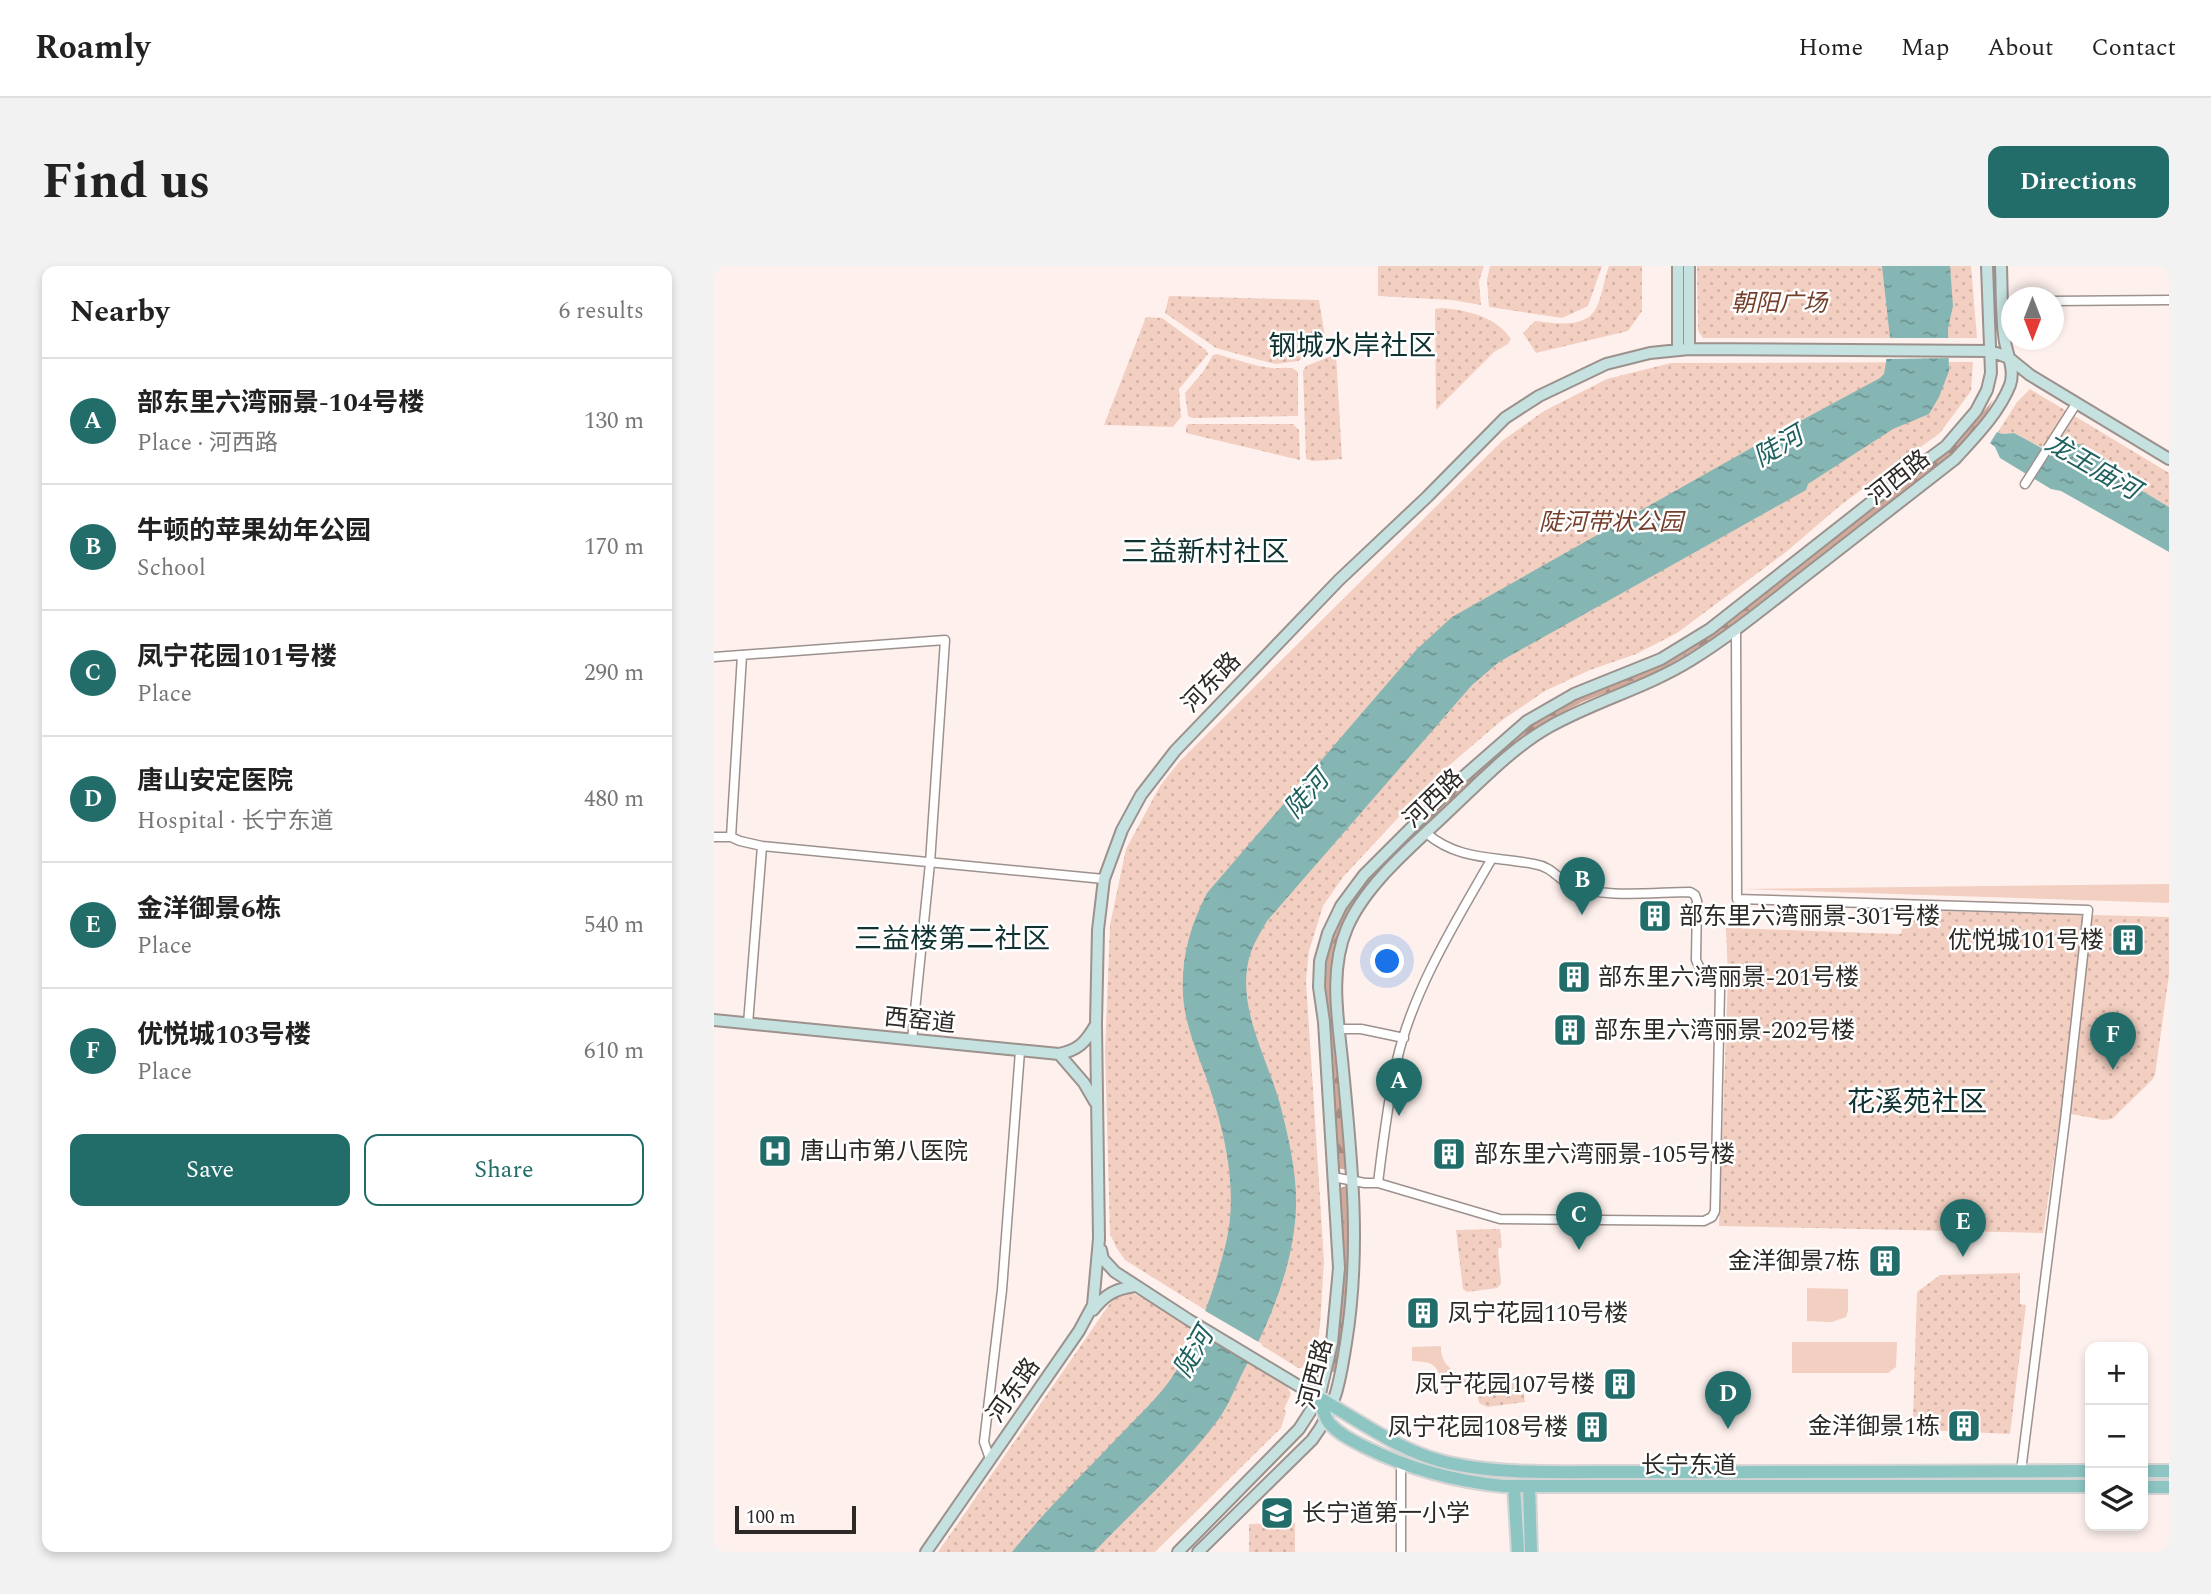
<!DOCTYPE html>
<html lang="en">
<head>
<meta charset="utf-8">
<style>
  :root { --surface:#fff; --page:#f2f2f2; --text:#222; --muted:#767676; --line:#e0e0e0; --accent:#226d6a }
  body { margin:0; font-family:Spectral,"Noto Sans SC",serif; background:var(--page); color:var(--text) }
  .controls { position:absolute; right:21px; bottom:21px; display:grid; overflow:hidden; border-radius:14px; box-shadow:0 4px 10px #0003 }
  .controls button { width:63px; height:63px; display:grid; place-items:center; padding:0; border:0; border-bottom:2px solid var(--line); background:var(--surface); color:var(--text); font:35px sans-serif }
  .compass { position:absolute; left:1287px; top:21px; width:63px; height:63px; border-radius:50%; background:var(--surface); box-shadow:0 4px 10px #0003; rotate:180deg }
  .scale { position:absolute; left:21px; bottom:18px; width:121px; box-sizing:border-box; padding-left:7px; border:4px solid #2d2927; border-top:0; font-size:19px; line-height:24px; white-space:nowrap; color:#2d2927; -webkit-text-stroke:5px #fff; paint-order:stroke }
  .you { position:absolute; left:674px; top:696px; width:24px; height:24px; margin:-18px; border:5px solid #fff; border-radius:50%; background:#1a73e8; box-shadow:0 0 0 10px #1a73e833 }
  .badge { display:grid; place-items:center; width:46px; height:46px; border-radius:50%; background:var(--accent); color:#fff; font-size:23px; font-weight:700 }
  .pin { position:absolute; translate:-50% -58px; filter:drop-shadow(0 2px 4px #0008) }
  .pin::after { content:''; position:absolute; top:37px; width:24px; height:21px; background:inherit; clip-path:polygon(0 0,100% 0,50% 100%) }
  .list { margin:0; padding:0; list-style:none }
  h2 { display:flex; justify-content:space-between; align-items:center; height:91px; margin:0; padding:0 28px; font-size:30px }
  h2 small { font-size:23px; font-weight:400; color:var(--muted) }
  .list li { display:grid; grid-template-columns:46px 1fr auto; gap:21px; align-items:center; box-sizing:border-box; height:126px; padding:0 28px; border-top:2px solid var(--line) }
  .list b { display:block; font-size:26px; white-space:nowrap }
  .list p { margin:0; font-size:23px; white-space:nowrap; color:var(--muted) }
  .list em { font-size:23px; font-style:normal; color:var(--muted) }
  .actions { display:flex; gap:14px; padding:21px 28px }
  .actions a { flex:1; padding:16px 0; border:2px solid var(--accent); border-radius:14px; text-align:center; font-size:24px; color:var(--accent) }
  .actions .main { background:var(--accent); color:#fff }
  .icon { flex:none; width:38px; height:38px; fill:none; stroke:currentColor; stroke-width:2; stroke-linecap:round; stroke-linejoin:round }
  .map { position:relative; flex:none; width:1455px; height:1286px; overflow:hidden; border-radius:14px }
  header { display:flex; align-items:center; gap:42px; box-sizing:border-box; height:98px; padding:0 35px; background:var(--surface); border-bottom:2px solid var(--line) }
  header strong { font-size:33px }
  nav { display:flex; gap:38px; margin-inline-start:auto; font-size:24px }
  .intro { display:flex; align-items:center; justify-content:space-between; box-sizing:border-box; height:168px; padding:0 42px }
  h1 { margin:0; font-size:49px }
  .button { padding:18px 32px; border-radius:14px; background:var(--accent); color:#fff; font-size:24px; font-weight:700 }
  main { display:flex; gap:42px; padding:0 42px }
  aside { flex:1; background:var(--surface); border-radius:14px; box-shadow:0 4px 10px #0003 }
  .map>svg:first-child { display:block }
</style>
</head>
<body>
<header>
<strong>Roamly</strong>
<nav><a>Home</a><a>Map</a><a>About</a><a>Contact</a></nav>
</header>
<div class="intro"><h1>Find us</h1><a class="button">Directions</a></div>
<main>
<aside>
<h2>Nearby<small>6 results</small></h2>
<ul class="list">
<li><span class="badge">A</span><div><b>部东里六湾丽景-104号楼</b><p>Place · 河西路</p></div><em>130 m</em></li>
<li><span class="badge">B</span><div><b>牛顿的苹果幼年公园</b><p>School</p></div><em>170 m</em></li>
<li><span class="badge">C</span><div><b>凤宁花园101号楼</b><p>Place</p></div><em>290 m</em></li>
<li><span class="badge">D</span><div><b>唐山安定医院</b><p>Hospital · 长宁东道</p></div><em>480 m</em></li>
<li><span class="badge">E</span><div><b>金洋御景6栋</b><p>Place</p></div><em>540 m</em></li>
<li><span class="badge">F</span><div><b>优悦城103号楼</b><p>Place</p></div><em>610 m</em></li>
</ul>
<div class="actions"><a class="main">Save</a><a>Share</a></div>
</aside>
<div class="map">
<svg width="1455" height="1286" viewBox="0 0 1455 1286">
  <defs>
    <pattern id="forest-firs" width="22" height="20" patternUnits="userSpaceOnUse" patternTransform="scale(1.75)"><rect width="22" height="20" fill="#d0a999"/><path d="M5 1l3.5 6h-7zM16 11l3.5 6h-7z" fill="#a98a7d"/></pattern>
    <pattern id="park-dots" width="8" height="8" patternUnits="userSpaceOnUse" patternTransform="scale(1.75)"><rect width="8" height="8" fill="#f3cfc1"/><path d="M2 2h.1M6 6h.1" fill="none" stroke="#d1b2a6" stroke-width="1.8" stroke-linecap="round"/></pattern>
    <pattern id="water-ripples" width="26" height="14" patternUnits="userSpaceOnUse" patternTransform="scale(1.75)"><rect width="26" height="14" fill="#86b6b3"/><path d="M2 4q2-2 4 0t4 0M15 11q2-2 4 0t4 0" fill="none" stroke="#6e9492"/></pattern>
  </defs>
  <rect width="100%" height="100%" fill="#fef1ed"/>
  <path fill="#f3cfc1" d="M1455,618V637L1028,623Z
    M1093,1022L1134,1023V1045L1132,1051L1118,1056L1093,1055Z
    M1078,1076H1183L1182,1101L1174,1107H1078Z
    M727,1080C726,1098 739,1105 752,1112L753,1120L731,1121C721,1099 723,1096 698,1095V1081Z"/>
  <path fill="url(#forest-firs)" d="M1279,134L1269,154L1235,191L1000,372L938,409L868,436L832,456L796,482L713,559L709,558V555L816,459L872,428L949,398L986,376L1232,187L1244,176Z
    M701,567V571C676,596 644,622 630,654C622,673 619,693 616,713L633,904L623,902L615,755L610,720L611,700L616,678L636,634L696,569Z
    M634,919L637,991L623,1101L620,1106H618L626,1045L625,923Z"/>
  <path fill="url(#park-dots)" d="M664,0H770L765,15L767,39L738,34L664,30Z
    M776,0H888L874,40L848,52L775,41L773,14Z
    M895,0H928V45L914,65L822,87L809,67L821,55C839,57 869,63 881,44C888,32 890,13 895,0Z
    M983,0H1257L1263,72H989L984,65Z
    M455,30L605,34L612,77L584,95L562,98L553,96L502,82L451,47Z
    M728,42C753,44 783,51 797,73L794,78L780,86L722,144L721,43Z
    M432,51L448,52L492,84L494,88L465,123L467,151L459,161L390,159Z
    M503,88C521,93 539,100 558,102C568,103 577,99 584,106V150L478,152L474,150L471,127L489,106L499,89Z
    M622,88L628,193L600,195L592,193L589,105L592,100Z
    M1259,96L1257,125L1226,167L1128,238L1072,286L963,367L922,388L876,404L831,425L787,455L724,509L629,611L609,640L595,685L592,714L610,995L606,1060L599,1101L584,1102L411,994L402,981L396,968L391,785L396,659L412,583L446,520L465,496L788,175L830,145L893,113L957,97Z
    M1316,123L1455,207V241L1409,214L1414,206L1378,184L1347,192L1300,167L1289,168L1284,166L1303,136Z
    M474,158H579L585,164L586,194L472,167V161Z
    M1192,644L1455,651V709L1441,809L1438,814L1398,853L1389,854L1347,846L1329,967L1005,960L1014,711L1012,662L1187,668Z
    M786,963L788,981L784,983L787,1018L783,1022L753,1026L749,1023L742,964Z
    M1306,1007V1038L1312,1039L1296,1168L1209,1164L1199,1151L1203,1026L1226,1009Z
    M415,1026L425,1030L572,1118L577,1128L570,1143L572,1146L567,1162L441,1286H224L399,1033L405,1027Z
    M808,1113L811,1136L773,1141L765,1137L762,1119Z
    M581,1257V1286H535V1258Z"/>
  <path fill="url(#water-ripples)" d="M1168,0H1236L1239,40L1234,62L1235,105L1225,131L1215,148L1179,163L1094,218L1092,224L785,396L758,419L553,655C548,664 542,673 538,683C518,736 554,791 567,842C575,873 583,909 582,941C580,998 557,1053 531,1102C522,1119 515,1139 504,1154C468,1202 421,1243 380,1286H298C332,1243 372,1205 410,1165C428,1146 448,1128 462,1105C486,1067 501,1021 512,977C525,922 510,863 492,811C482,784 471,758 469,729C467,692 476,660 493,627L703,383L738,351L1062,168L1166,112L1170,108L1176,72Z
    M1283,166L1289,168L1300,167L1346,192L1355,178H1366L1415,207L1410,214L1455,241V286L1347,225L1337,223L1286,192L1281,181L1276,177Z"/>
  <path fill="#fef1ed" d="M1172,72H1238V92L1169,93Z
    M488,1043L548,1078L537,1098L479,1064Z"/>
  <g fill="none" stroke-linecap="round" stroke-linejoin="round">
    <defs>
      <path id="street" d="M1339,35L1455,34
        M1311,218L1362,138
        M1022,364L1023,633L1374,644L1351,854L1307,1205
        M28,389L17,571L26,575L48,580L390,613
        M0,391L231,374L216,597L198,774
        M0,571H17
        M34,758L48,580
        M625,763H647L690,772
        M619,911L651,917H664L786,953L990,955L998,951L1001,945L1006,724C1004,712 1000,710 988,707L982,694L983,635L981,629L976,626C941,626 889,633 857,619C843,613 839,601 820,598C780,590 745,595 712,567
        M664,917C669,876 674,834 683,794C699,724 742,655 777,594
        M276,1193L270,1176L288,1024L306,785
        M687,1197V1286"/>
      <path id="secondary" d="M975,83V0
        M964,84V0
        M0,754L345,788C364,784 371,777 381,760
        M345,788L370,817L381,836
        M387,984L389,993L401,1006L475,1054L605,1132
        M379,1044C392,1028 401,1023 421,1020
        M212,1286L365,1065L379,1039L385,973L382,758L384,664L390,613L408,564L427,529L461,485L625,314L713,231L791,152L825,130L892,98L936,87L975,83L1277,85L1295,92L1316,109L1455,193
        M464,1286L585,1163L605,1132L618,1077L625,1002L610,756L605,721L606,695L614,667L627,640L650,609L741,518L813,455L860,428L947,393L996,363L1170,226L1232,180L1262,145L1273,124L1277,107L1273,0
        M484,1286L598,1174C622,1142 626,1115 632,1077C647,985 638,896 629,804C625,758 614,706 633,662C652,617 701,578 735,545C766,516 798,482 835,461C881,435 932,422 977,394C1016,370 1051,341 1087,313C1138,273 1190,233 1241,193C1261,171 1285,147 1296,119C1301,105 1294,90 1291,76C1287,52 1288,25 1287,0"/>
      <path id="primary" d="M605,1132C608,1140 610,1150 615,1157C625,1168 637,1174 651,1181C695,1203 740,1215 789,1220H1376
        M605,1132C645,1154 682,1183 727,1195C787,1211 869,1205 932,1206C1080,1207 1228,1205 1376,1205
        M1429,1205H1455
        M800,1220L804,1286
        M815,1220L817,1286
        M1429,1221H1455"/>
    </defs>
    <use href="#street" stroke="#9c918d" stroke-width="11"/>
    <use href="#secondary" stroke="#9c918d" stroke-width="14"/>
    <use href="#primary" stroke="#d5d4d4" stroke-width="16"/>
    <use href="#street" stroke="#fff" stroke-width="8"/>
    <use href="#secondary" stroke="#c5e2e0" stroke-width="10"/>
    <use href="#primary" stroke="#8cc5c2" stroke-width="12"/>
  </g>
  <defs>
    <symbol id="building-square" viewBox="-11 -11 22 22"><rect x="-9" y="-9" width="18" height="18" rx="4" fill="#226d6a" stroke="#fff"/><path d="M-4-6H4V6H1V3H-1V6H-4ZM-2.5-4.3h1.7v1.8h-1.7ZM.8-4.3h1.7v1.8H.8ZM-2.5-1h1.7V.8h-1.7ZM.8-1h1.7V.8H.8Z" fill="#fff"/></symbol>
    <symbol id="hospital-square" viewBox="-11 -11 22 22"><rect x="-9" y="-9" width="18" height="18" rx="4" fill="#226d6a" stroke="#fff"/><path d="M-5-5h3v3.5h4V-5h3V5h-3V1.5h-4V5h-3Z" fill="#fff"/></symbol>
    <symbol id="school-square" viewBox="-11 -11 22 22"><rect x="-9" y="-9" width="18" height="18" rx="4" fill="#226d6a" stroke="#fff"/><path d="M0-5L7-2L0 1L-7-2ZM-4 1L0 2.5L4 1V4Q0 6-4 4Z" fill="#fff"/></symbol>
  </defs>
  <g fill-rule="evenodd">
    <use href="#building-square" x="922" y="631" width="38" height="38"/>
    <use href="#building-square" x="1395" y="655" width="38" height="38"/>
    <use href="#building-square" x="841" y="692" width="38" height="38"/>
    <use href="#building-square" x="837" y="745" width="38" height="38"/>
    <use href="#hospital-square" x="42" y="866" width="38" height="38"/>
    <use href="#building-square" x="716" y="869" width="38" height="38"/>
    <use href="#building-square" x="1152" y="976" width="38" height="38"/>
    <use href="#building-square" x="690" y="1028" width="38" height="38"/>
    <use href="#building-square" x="887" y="1099" width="38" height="38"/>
    <use href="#building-square" x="1231" y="1141" width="38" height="38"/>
    <use href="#building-square" x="859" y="1142" width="38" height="38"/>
    <use href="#school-square" x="544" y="1228" width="38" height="38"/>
  </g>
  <g text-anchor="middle" stroke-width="5" stroke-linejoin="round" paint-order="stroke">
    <g font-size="24" font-style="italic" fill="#743f2a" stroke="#fff">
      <text x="1065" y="45">朝阳广场</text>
      <text x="897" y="264">陡河带状公园</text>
    </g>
    <g font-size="24" fill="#2d2927" stroke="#fff">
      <text transform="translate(1184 211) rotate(-38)" y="8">河西路</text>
      <text transform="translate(497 416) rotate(-46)" y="8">河东路</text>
      <text transform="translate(719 532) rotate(-44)" y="8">河西路</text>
      <text transform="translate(206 754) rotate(6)" y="8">西窑道</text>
      <text transform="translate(601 1108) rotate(-75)" y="8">河西路</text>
      <text transform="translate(299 1124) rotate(-55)" y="8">河东路</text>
      <text x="975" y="1207">长宁东道</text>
    </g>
    <g font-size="24" fill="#2d2927" stroke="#fff" text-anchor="start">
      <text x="965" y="658">部东里六湾丽景-301号楼</text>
      <text x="1390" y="682" text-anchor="end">优悦城101号楼</text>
      <text x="884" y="719">部东里六湾丽景-201号楼</text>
      <text x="880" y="772">部东里六湾丽景-202号楼</text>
      <text x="86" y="893">唐山市第八医院</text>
      <text x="760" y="896">部东里六湾丽景-105号楼</text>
      <text x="1146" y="1003" text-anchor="end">金洋御景7栋</text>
      <text x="734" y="1055">凤宁花园110号楼</text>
      <text x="881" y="1126" text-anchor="end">凤宁花园107号楼</text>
      <text x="1226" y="1168" text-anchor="end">金洋御景1栋</text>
      <text x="854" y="1169" text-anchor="end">凤宁花园108号楼</text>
      <text x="588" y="1255">长宁道第一小学</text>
    </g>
    <g font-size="26" font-style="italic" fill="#1f615e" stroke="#fff">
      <text transform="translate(1064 180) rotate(-31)" y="9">陡河</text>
      <text transform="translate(1379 200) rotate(30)" y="9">龙王庙河</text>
      <text transform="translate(592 528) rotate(-49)" y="9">陡河</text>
      <text transform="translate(479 1086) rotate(-60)" y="9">陡河</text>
    </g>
    <g font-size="28" fill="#103331" stroke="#fff">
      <text x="638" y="89">钢城水岸社区</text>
      <text x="491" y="295">三益新村社区</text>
      <text x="238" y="682">三益楼第二社区</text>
      <text x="1203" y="845">花溪苑社区</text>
    </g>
  </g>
</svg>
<div class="controls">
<button>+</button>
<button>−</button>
<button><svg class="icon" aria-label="layers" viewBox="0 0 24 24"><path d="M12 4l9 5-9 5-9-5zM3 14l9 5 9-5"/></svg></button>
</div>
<svg class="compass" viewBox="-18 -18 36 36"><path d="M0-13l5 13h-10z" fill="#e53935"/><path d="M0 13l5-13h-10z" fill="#767676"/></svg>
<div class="scale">100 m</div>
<div class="you"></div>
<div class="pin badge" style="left:685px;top:850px">A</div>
<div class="pin badge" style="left:868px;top:649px">B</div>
<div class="pin badge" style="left:865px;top:984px">C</div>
<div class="pin badge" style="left:1014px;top:1163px">D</div>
<div class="pin badge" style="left:1249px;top:991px">E</div>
<div class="pin badge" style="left:1399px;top:804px">F</div>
</div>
</main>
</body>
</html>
